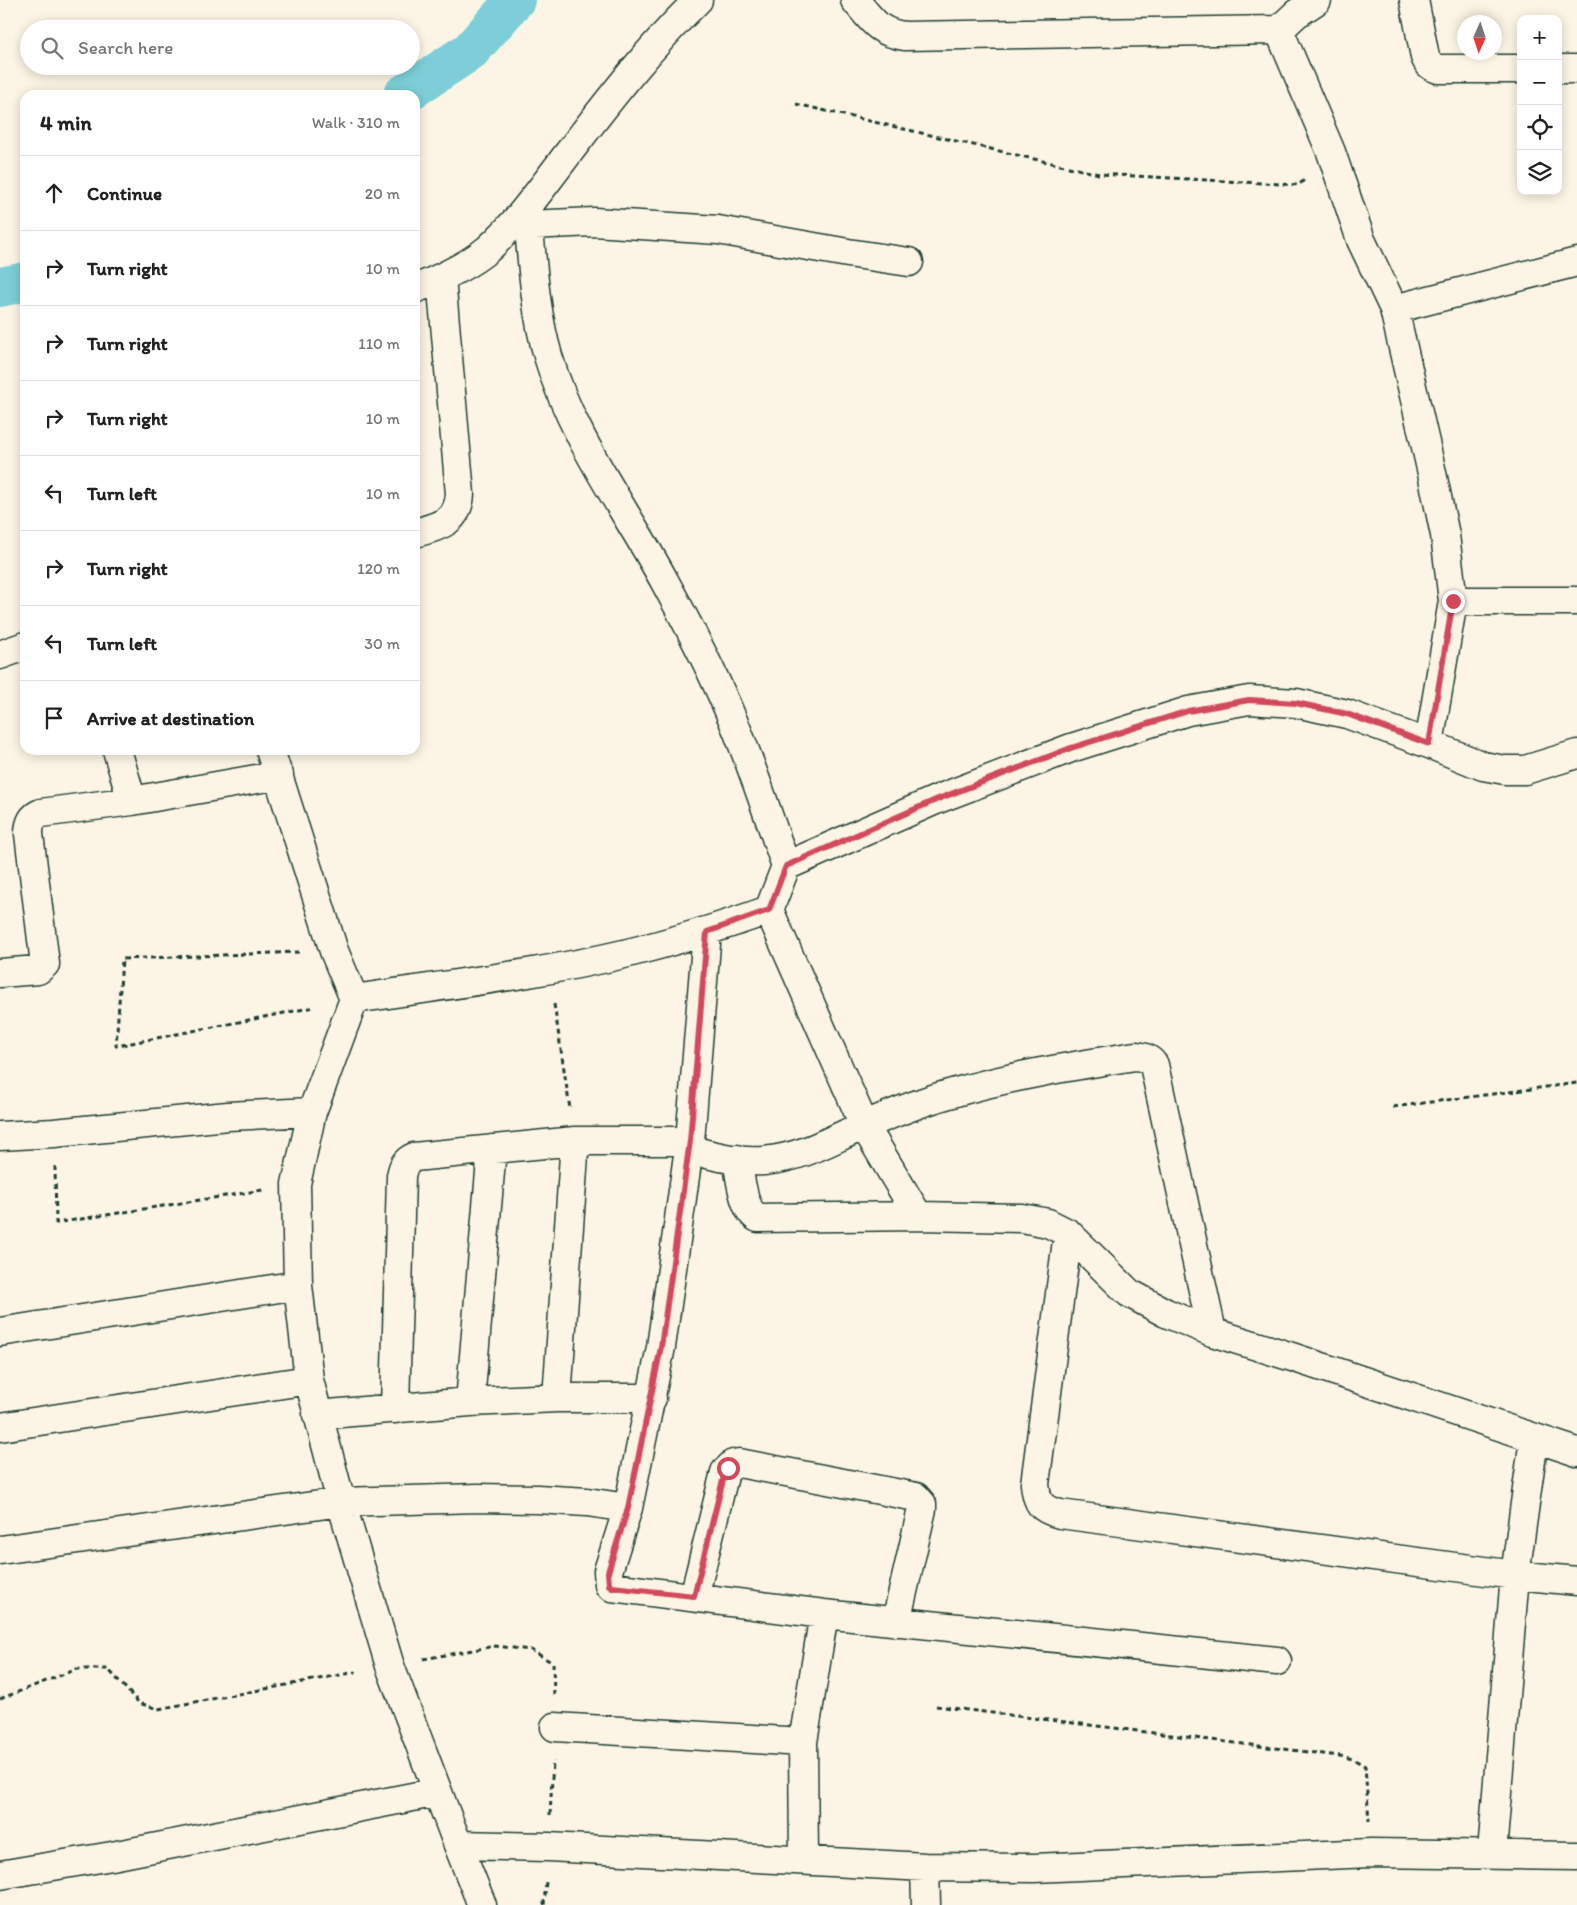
<!DOCTYPE html>
<html lang="en">
<head>
<meta charset="utf-8">
<style>
  :root { --surface:#fff; --page:#f2f2f2; --text:#222; --muted:#767676; --line:#e0e0e0 }
  body { margin:0; font-family:Itim,sans-serif; background:var(--page); color:var(--text) }
  .controls { position:absolute; right:15px; top:15px; display:grid; overflow:hidden; border-radius:10px; box-shadow:0 2px 12px #0003 }
  .controls button { width:45px; height:45px; display:grid; place-items:center; padding:0; border:0; border-bottom:1px solid var(--line); background:var(--surface); color:var(--text); font:25px sans-serif }
  .compass { position:absolute; left:1457px; top:15px; width:45px; height:45px; border-radius:50%; background:var(--surface); box-shadow:0 2px 12px #0003; rotate:183deg }
  .stop { position:absolute; width:15px; height:15px; margin:-11px; border:4px solid #d1495b; border-radius:50%; background:#fff }
  .stop.end { background:#d1495b; border-color:#fff; box-shadow:0 1px 5px #0008 }
  .list { margin:0; padding:0; list-style:none }
  h2 { display:flex; justify-content:space-between; align-items:center; height:65px; margin:0; padding:0 20px; font-size:21px }
  h2 small { font-size:16px; font-weight:400; color:var(--muted) }
  .list li { display:grid; grid-template-columns:32px 1fr auto; gap:15px; align-items:center; box-sizing:border-box; height:75px; padding:0 20px; border-top:1px solid var(--line) }
  .list b { display:block; font-size:19px; white-space:nowrap }
  .list em { font-size:16px; font-style:normal; color:var(--muted) }
  .icon { flex:none; width:28px; height:28px; fill:none; stroke:currentColor; stroke-width:2; stroke-linecap:round; stroke-linejoin:round }
  .map { position:relative; flex:none; width:1577px; height:1905px; overflow:hidden }
  .search { position:absolute; background:var(--surface); box-shadow:0 2px 12px #0003; left:20px; top:20px; width:400px; height:55px; display:flex; align-items:center; gap:12px; box-sizing:border-box; padding:0 18px; border-radius:28px; color:var(--muted); font-size:19px }
  .panel { position:absolute; background:var(--surface); box-shadow:0 2px 12px #0003; left:20px; top:90px; width:400px; height:665px; border-radius:15px }
  .map>svg:first-child { display:block }
</style>
</head>
<body>
<div class="map">
<svg width="1577" height="1905" viewBox="0 0 1577 1905">
  <rect width="100%" height="100%" fill="#fcf5e5"/>
  <filter id="ink" filterUnits="userSpaceOnUse"><feTurbulence type="fractalNoise" baseFrequency=".02" numOctaves="2"/><feDisplacementMap in="SourceGraphic" scale="10" xChannelSelector="R" yChannelSelector="G"/><feConvolveMatrix kernelMatrix="1 2 1 2 8 2 1 2 1" color-interpolation-filters="sRGB"/></filter>
  <g filter="url(#ink)">
    <g fill="none" stroke-linecap="round" stroke-linejoin="round">
      <path stroke="#7dced8" stroke-width="40" d="M403,95L470,51L515,0
        M0,287L25,282"/>
      <defs>
        <path id="minor" d="M855,0C871,19 878,33 905,36L1279,30L1296,14L1317,0
          M1414,0L1425,57C1428,64 1430,66 1438,69H1521
          M1279,30L1331,152L1361,240L1394,309L1432,473L1445,535L1453,601L1429,744
          M1558,69H1577
          M527,207C532,256 534,308 548,356C572,439 626,509 666,584C695,637 723,692 744,748C759,787 772,827 786,866L769,910L864,1125L918,1216L1022,1218L1048,1223L1068,1233L1129,1293L1166,1313L1212,1332L1292,1357L1577,1452
          M529,225L594,222L718,230L848,253L909,262
          M415,289C437,280 469,265 488,249C520,220 546,182 573,147C612,96 652,45 698,0
          M1394,309L1577,262
          M415,533C439,526 458,523 460,494L441,278
          M1453,601H1577
          M0,655L25,646
          M117,750L132,801
          M270,750L334,951L354,999L312,1112L296,1184L298,1285L309,1380L341,1502L390,1666L458,1845
          M786,866L938,799L1071,748L1188,711L1249,700L1296,703L1347,714L1429,744L1483,766L1505,770H1525L1577,754
          M707,932L690,1141L661,1347L628,1508L608,1571L609,1585L612,1587L824,1614L1277,1661
          M0,973L38,970L45,964L29,834C29,824 31,817 41,813L132,801L279,775
          M354,999C444,985 535,975 624,954C673,942 721,927 769,910
          M0,1136L54,1133L228,1116L312,1112
          M689,1150C713,1155 739,1163 764,1161C804,1157 828,1141 863,1126C891,1114 920,1102 949,1094C1010,1076 1072,1066 1135,1056C1144,1057 1149,1058 1154,1065L1212,1332
          M737,1159C740,1175 743,1211 758,1218L918,1216
          M1068,1233L1035,1484C1037,1504 1041,1509 1060,1514L1515,1575L1577,1581
          M0,1332L298,1285
          M557,1398L575,1141
          M470,1402L492,1149
          M395,1409L401,1176C403,1166 405,1161 414,1157L575,1141H690
          M317,1415L470,1402L557,1398H652
          M0,1427L309,1380
          M0,1550L341,1502L478,1498L537,1499L587,1502L628,1508
          M694,1597L725,1472L733,1464L739,1463L916,1497L922,1504V1509L896,1622
          M555,1727L803,1742
          M1492,1853L1515,1575L1534,1439
          M804,1860L803,1742L824,1614
          M925,1867L926,1905
          M0,1875L112,1856L438,1792
          M482,1905L458,1845L548,1847L925,1867L1034,1868L1371,1853L1577,1856"/>
      </defs>
      <use href="#minor" stroke="#1f3d34" stroke-width="31"/>
      <path stroke="#1f3d34" stroke-width="3" stroke-dasharray="5 4" stroke-linecap="butt" d="M796,104L1099,174L1299,185L1305,179
        M299,952L122,959L116,1046L315,1007
        M554,1004L570,1109
        M1393,1107L1577,1083
        M55,1166L56,1223L263,1190
        M423,1659L495,1646L531,1650L553,1663L554,1695
        M0,1699L77,1669H108L139,1703L158,1709L356,1672
        M936,1706L1340,1756L1353,1759L1365,1766L1369,1821
        M550,1815L553,1761
        M544,1905L546,1881"/>
      <use href="#minor" stroke="#fcf5e5" stroke-width="28"/>
    </g>
  </g>
  <g fill="none" stroke-linecap="round" stroke-linejoin="round" filter="url(#ink)">
    <path stroke="#d1495b" stroke-width="6" d="M728,1468L725,1472L694,1596L612,1587L609,1585L608,1572L628,1508L661,1347L690,1141L707,932L769,910L786,866L938,799L1071,748L1188,711L1249,700L1296,703L1347,714L1429,744L1453,601"/>
  </g>
</svg>
<div class="controls">
<button>+</button>
<button>−</button>
<button><svg class="icon" aria-label="locate" viewBox="0 0 24 24"><circle cx="12" cy="12" r="6"/><path d="M12 2v4M12 18v4M2 12h4M18 12h4"/></svg></button>
<button><svg class="icon" aria-label="layers" viewBox="0 0 24 24"><path d="M12 4l9 5-9 5-9-5zM3 14l9 5 9-5"/></svg></button>
</div>
<svg class="compass" viewBox="-18 -18 36 36"><path d="M0-13l5 13h-10z" fill="#e53935"/><path d="M0 13l5-13h-10z" fill="#767676"/></svg>
<div class="stop" style="left:728px;top:1468px"></div>
<div class="stop end" style="left:1453px;top:601px"></div>
<div class="search"><svg class="icon" aria-label="search" viewBox="0 0 24 24"><circle cx="10" cy="10" r="6"/><path d="M15 15l6 6"/></svg>Search here</div>
<section class="panel">
<h2>4 min<small>Walk · 310 m</small></h2>
<ul class="list">
<li><svg class="icon" aria-label="ahead" viewBox="0 0 24 24"><path d="M12 20V5M6 11l6-6 6 6"/></svg><div><b>Continue</b></div><em>20 m</em></li>
<li><svg class="icon" aria-label="right" viewBox="0 0 24 24"><path d="M7 20v-9h11M14 6l5 5-5 5"/></svg><div><b>Turn right</b></div><em>10 m</em></li>
<li><svg class="icon" aria-label="right" viewBox="0 0 24 24"><path d="M7 20v-9h11M14 6l5 5-5 5"/></svg><div><b>Turn right</b></div><em>110 m</em></li>
<li><svg class="icon" aria-label="right" viewBox="0 0 24 24"><path d="M7 20v-9h11M14 6l5 5-5 5"/></svg><div><b>Turn right</b></div><em>10 m</em></li>
<li><svg class="icon" aria-label="left" viewBox="0 0 24 24"><path d="M17 20v-9H6M10 6l-5 5 5 5"/></svg><div><b>Turn left</b></div><em>10 m</em></li>
<li><svg class="icon" aria-label="right" viewBox="0 0 24 24"><path d="M7 20v-9h11M14 6l5 5-5 5"/></svg><div><b>Turn right</b></div><em>120 m</em></li>
<li><svg class="icon" aria-label="left" viewBox="0 0 24 24"><path d="M17 20v-9H6M10 6l-5 5 5 5"/></svg><div><b>Turn left</b></div><em>30 m</em></li>
<li><svg class="icon" aria-label="arrive" viewBox="0 0 24 24"><path d="M6 21V4h12l-3 4 3 4H6"/></svg><div><b>Arrive at destination</b></div></li>
</ul>
</section>
</div>
</body>
</html>
